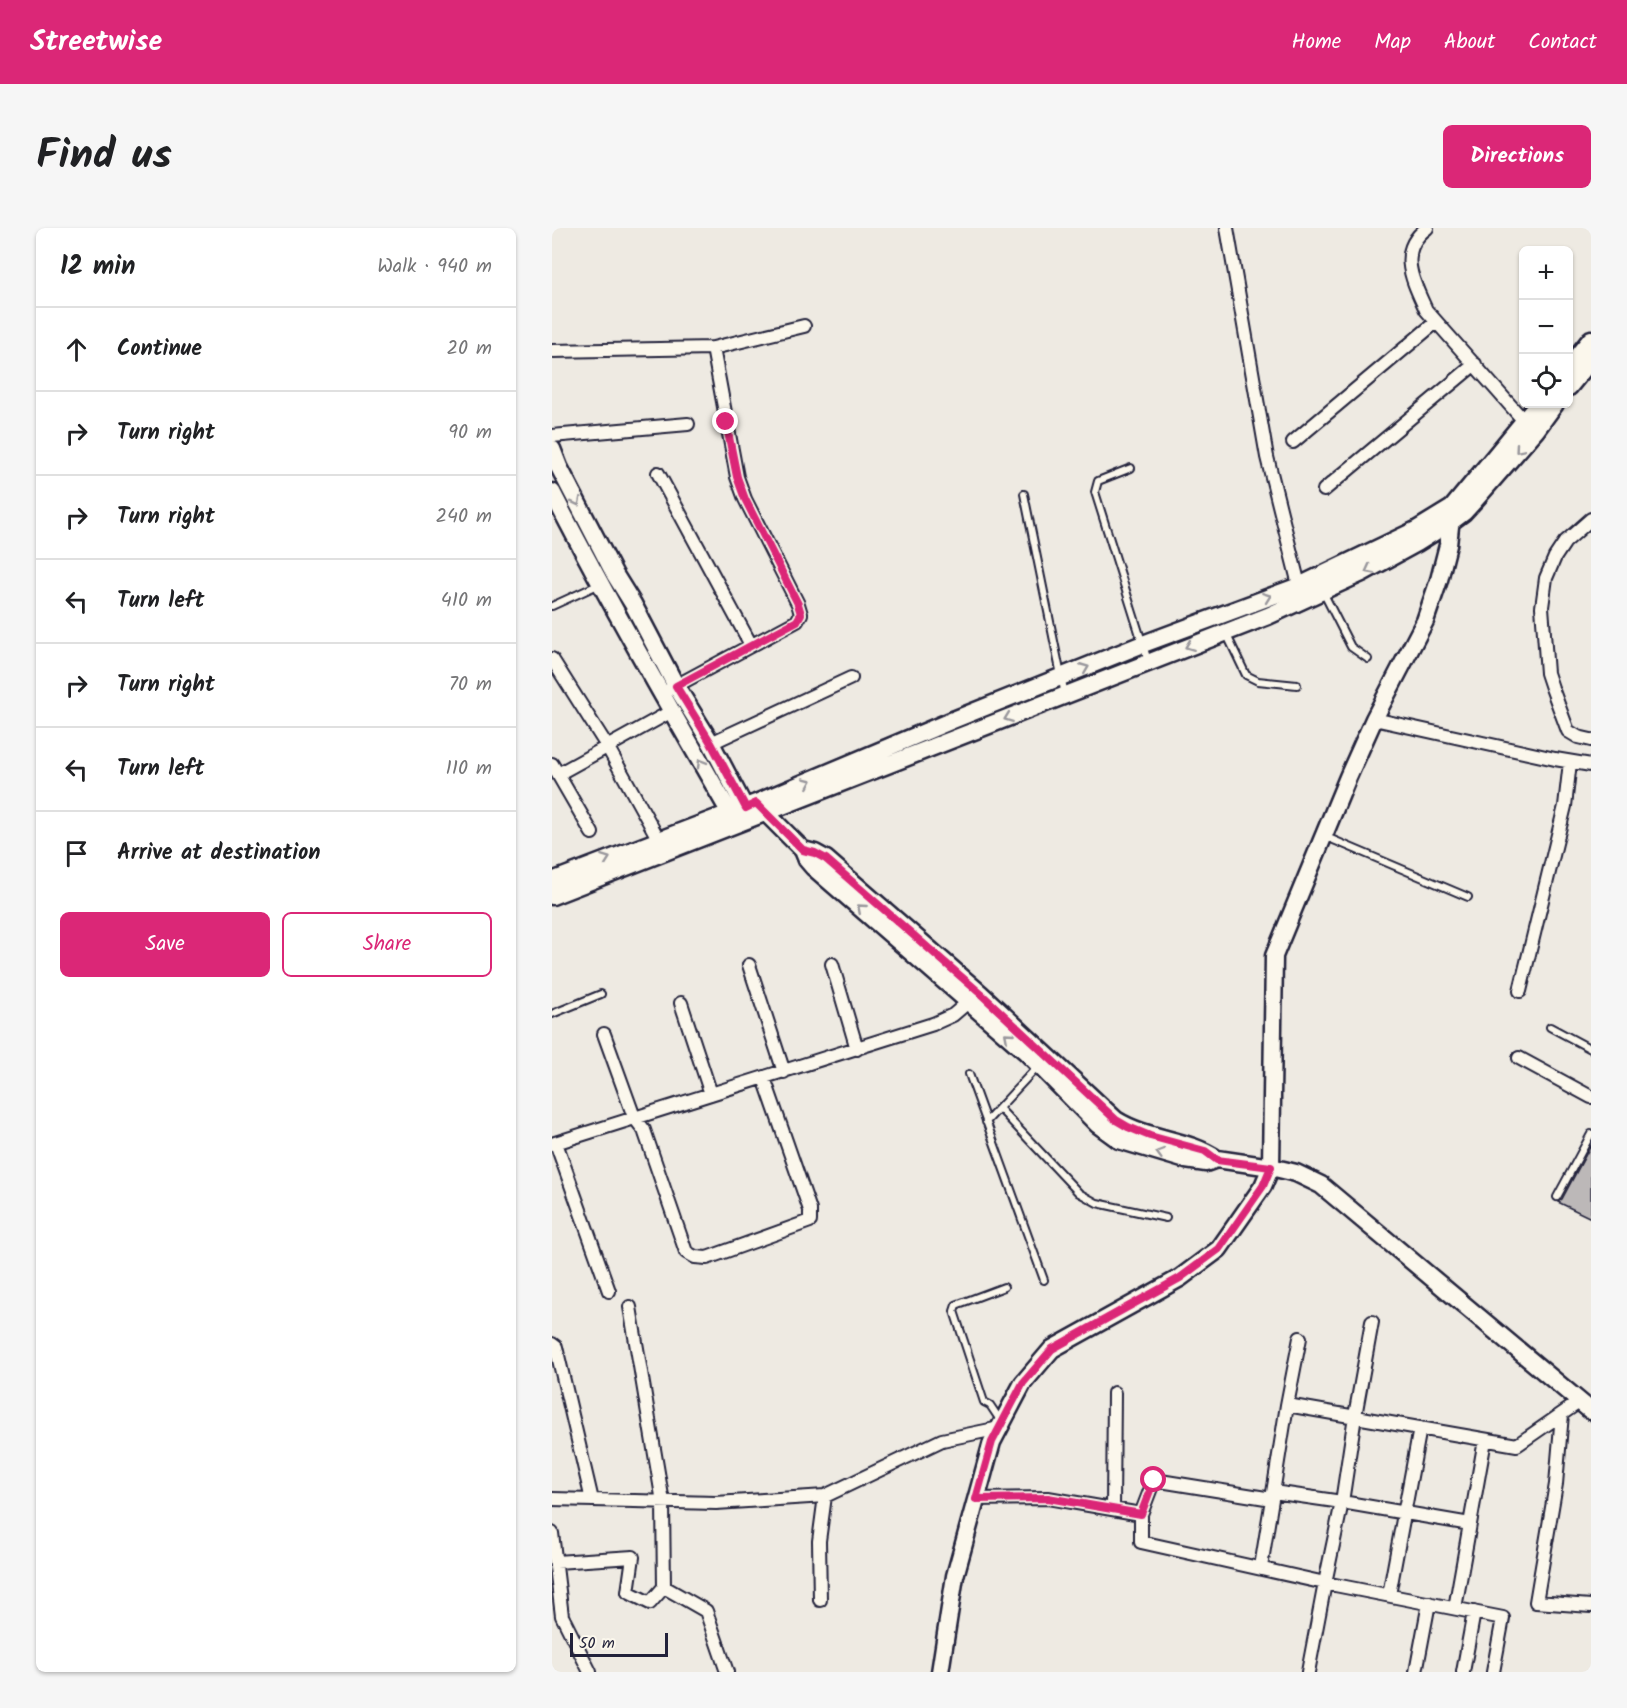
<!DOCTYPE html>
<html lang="en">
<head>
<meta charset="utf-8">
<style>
  :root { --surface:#fff; --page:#f6f6f6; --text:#202124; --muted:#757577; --line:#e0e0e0; --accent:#db2777 }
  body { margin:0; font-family:Kalam,sans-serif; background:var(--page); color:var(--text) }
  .controls { position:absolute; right:18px; top:18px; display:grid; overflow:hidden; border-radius:9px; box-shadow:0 2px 4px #0004 }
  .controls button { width:54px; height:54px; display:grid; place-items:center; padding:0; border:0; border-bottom:2px solid var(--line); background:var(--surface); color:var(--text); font:30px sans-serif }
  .scale { position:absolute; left:18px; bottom:15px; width:98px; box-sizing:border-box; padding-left:6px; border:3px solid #22223b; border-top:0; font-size:16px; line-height:21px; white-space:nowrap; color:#22223b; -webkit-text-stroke:4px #fbf7ec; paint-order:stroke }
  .stop { position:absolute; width:18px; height:18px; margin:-14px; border:4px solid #db2777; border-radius:50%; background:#fff }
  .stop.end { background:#db2777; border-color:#fff; box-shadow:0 2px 6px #0008 }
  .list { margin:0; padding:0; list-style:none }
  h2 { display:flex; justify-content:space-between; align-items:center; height:78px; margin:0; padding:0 24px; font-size:26px }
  h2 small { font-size:20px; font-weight:400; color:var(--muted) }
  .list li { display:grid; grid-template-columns:39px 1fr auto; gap:18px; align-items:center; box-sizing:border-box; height:84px; padding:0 24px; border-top:2px solid var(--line) }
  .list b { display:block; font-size:22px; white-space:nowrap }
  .list em { font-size:20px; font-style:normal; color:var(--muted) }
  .actions { display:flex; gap:12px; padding:18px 24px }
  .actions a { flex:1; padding:14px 0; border:2px solid var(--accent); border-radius:9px; text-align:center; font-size:21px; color:var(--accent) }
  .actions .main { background:var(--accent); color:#fff }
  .icon { flex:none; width:33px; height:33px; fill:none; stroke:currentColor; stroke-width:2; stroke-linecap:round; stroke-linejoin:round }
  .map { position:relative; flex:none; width:1039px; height:1444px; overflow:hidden; border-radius:9px }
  header { display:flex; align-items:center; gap:36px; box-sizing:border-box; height:84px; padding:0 30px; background:var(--accent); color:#fff }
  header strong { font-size:28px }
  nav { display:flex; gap:33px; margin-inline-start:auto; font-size:21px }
  .intro { display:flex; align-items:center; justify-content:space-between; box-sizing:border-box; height:144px; padding:0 36px }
  h1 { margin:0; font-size:42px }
  .button { padding:15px 27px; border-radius:9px; background:var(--accent); color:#fff; font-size:21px; font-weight:700 }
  main { display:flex; gap:36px; padding:0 36px }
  aside { flex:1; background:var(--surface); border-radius:9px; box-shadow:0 2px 4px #0004 }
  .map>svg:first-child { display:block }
</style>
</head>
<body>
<header>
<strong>Streetwise</strong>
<nav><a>Home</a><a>Map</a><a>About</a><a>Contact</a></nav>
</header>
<div class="intro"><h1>Find us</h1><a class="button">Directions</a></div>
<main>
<aside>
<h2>12 min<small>Walk · 940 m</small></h2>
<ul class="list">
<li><svg class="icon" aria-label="ahead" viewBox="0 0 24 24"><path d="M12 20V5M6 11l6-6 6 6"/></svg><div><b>Continue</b></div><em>20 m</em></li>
<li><svg class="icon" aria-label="right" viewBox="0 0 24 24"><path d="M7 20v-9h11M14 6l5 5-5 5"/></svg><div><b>Turn right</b></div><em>90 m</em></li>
<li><svg class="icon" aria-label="right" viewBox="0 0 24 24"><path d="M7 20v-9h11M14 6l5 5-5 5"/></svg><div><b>Turn right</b></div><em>240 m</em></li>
<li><svg class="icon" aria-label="left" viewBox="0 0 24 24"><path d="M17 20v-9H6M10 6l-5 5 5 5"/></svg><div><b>Turn left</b></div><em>410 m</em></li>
<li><svg class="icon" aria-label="right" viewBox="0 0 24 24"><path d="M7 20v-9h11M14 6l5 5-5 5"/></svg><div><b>Turn right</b></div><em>70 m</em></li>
<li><svg class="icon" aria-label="left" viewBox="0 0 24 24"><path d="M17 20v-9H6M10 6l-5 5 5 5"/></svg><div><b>Turn left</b></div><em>110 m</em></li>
<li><svg class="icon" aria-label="arrive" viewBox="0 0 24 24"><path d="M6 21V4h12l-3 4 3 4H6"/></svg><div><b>Arrive at destination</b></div></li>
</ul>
<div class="actions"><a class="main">Save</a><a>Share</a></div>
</aside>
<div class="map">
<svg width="1039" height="1444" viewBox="0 0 1039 1444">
  <rect width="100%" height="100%" fill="#eeeae2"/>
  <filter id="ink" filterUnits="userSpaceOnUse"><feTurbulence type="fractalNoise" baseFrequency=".0167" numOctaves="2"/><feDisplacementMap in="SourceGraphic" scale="12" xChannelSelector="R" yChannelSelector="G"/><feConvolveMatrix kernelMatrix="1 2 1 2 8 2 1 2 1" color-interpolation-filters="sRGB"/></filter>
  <g filter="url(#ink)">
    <path fill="#bcb8b8" stroke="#22223b" stroke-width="1.5" d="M1039,917V990L1006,974L1010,971Z"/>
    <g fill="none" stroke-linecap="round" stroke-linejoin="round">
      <defs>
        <path id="lane" d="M579,240L546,253L543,264L596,433
          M472,266L513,467
          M771,364L799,419L816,431
          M0,378L48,356
          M674,405L694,447L706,453L745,457
          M772,608L916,669
          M0,786L49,766
          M998,799L1039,821
          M417,846L492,1052
          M447,880L527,965L545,975L614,990
          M434,894L486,838
          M1005,969L1039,906
          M448,1192L438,1177L432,1174L402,1083L404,1077L452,1059"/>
        <path id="street" d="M675,0L715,229L749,365
          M875,0C844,23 861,53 874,82L973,194
          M0,123L161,120L252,98
          M0,208L136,196
          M741,214L884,94
          M106,245L199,417
          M772,262L923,136
          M1039,291L1013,314L1003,329L994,350L990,379L995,445L1000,460L1016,503L1026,509L1039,512
          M0,431L55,518L107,612
          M118,461L245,393L249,386L246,376L193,271L185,249L161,120
          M822,491L1003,531L1039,537
          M159,515L299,450
          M0,536L40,605
          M6,546L120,483
          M280,736L305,821
          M197,737L232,844
          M968,763L1013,578L1018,534
          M129,775L159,866
          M52,806L82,889L92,902L134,1024L143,1029L155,1030L258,993V982L212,850
          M967,830L1039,869
          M4,915L57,1063
          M0,916L381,796L401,787L422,769
          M78,1079L111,1274L112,1359
          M0,1116L4,1119L40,1272
          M735,1177L748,1110
          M1010,1186L1004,1256L984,1374L1039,1378
          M721,1264L790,1274L803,1188L820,1094
          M0,1271L164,1275L273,1268L390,1212L448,1200
          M424,1271L496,1270L589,1286L602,1252L720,1271L735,1177L965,1217L1027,1174
          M561,1281L562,1165
          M589,1286V1314L773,1355L790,1274L918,1296
          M0,1305L10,1388L38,1444
          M4,1334L81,1329L76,1364L98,1375L112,1359L154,1383L175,1444
          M709,1339L720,1271
          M837,1367L868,1200
          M268,1372L267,1313L273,1268
          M903,1380L933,1212
          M756,1444L773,1355L951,1390L941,1444
          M864,1444L877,1375
          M911,1444L922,1384"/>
        <path id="secondary" d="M1017,138L1039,111
          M1017,159L1039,132
          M0,221L7,239L63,347L81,376L124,458L159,515L193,580
          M0,264C56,373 117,479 178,585
          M207,578L251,622L255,632L261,639L473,823L545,896L567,912L634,932L654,935L665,931L719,939L744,945L769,957L1039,1183
          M251,622L263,625L274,631L429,766L564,892C596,912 637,911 665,931
          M0,653L204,575L401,492L591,416L747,358L864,302L900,280L986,176
          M0,668L716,388L810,345L865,315L900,293L912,284L923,272L984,202L1003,176
          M388,1444L403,1348L440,1214L471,1155L500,1121L628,1050L667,1021L711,958L719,939L722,728L796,549L822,491L873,393L887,352L896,317L900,280"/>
      </defs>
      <use href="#lane" stroke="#22223b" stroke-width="10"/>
      <use href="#street" stroke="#22223b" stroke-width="16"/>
      <use href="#secondary" stroke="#22223b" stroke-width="21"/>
      <use href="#lane" stroke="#fbf7ec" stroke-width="6"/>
      <use href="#street" stroke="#fbf7ec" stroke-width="12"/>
      <use href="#secondary" stroke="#fbf7ec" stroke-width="16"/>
    </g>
    <defs><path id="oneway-chevron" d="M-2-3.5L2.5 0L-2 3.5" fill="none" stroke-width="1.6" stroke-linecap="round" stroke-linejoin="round" transform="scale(1.5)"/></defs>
    <g stroke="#99979c">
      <use href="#oneway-chevron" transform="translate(967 221) rotate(131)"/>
      <use href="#oneway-chevron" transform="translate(25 274) rotate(63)"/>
      <use href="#oneway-chevron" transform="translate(817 342) rotate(152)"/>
      <use href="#oneway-chevron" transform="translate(715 369) rotate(-20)"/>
      <use href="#oneway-chevron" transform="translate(637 418) rotate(159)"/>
      <use href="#oneway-chevron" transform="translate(533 440) rotate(-22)"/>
      <use href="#oneway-chevron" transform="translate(456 490) rotate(159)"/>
      <use href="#oneway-chevron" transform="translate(149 535) rotate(-120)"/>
      <use href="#oneway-chevron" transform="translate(256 554) rotate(-23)"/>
      <use href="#oneway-chevron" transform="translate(54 631) rotate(-20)"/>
      <use href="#oneway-chevron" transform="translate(309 680) rotate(-139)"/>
      <use href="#oneway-chevron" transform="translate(456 808) rotate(-139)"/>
      <use href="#oneway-chevron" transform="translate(608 925) rotate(-164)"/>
    </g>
  </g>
  <g fill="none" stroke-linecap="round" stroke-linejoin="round" filter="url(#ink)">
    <path stroke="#db2777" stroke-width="8" d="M174,194L185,249L193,271L246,376L249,386L245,393L124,458L159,515L194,580L204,575L251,622L263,625L274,631L429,766L564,892L576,899L598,908L653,923L665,932L719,939L711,958L667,1021L628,1050L500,1121L471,1155L440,1214L424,1271L496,1270L589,1286L602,1252"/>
  </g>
</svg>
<div class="controls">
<button>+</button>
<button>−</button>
<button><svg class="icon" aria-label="locate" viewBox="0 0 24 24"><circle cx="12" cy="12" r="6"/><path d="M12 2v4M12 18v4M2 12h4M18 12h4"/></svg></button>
</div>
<div class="scale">50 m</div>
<div class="stop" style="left:602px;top:1252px"></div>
<div class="stop end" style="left:174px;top:194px"></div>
</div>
</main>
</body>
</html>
